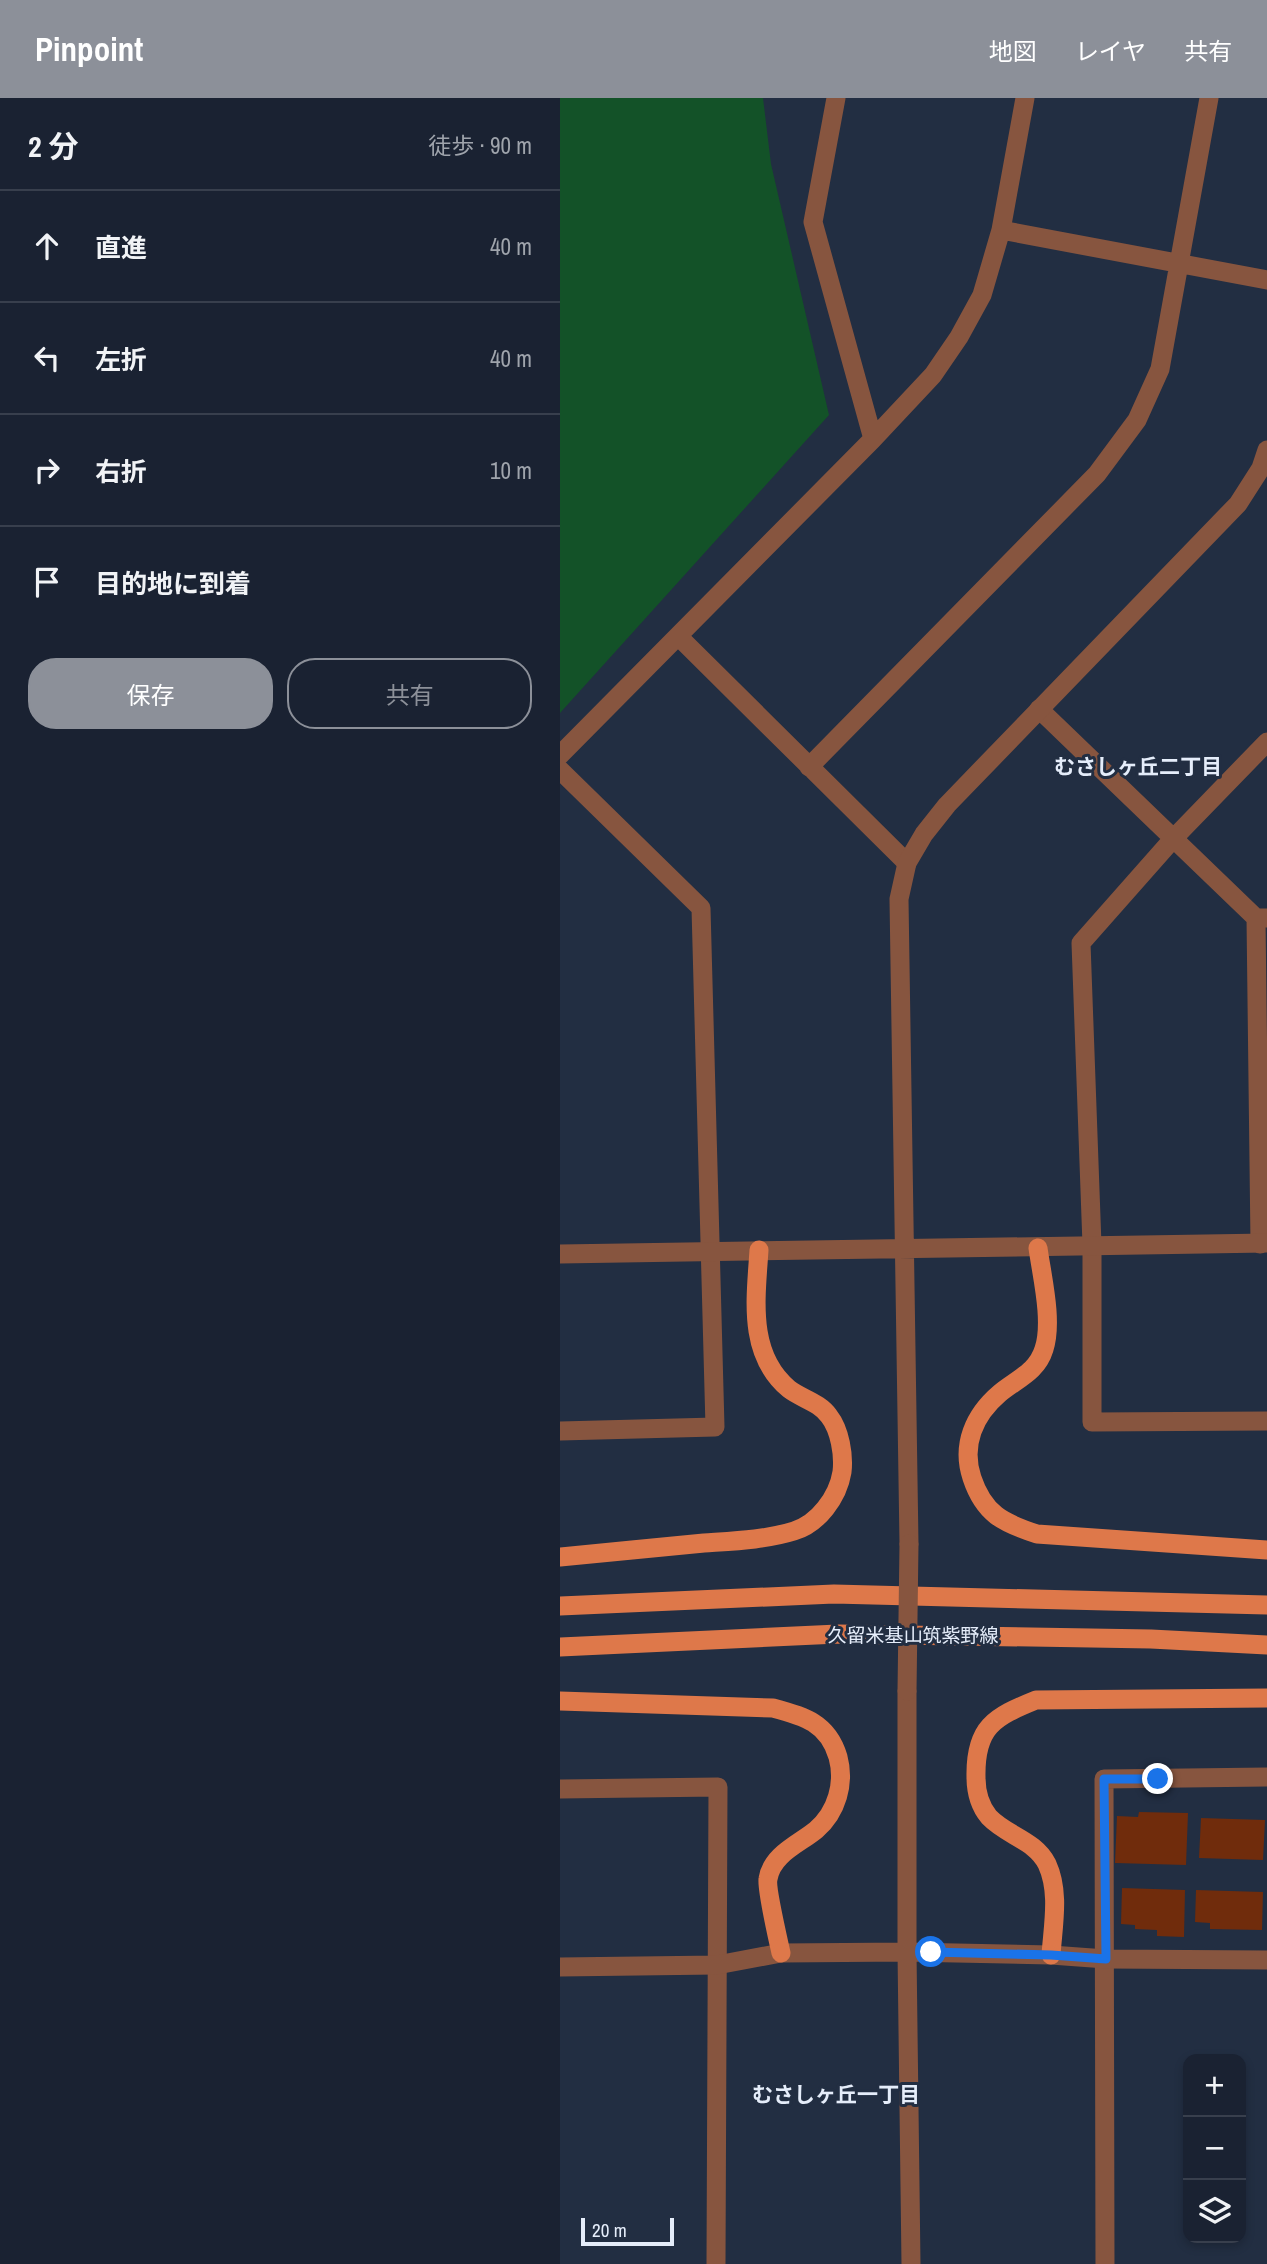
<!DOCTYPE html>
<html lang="ja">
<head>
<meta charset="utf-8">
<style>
  :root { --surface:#1a2232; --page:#272f3e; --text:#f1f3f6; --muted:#9fa4ac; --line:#383f4d; --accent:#8c9099 }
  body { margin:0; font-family:"Archivo Narrow","Noto Sans JP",sans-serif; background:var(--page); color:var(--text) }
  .controls { position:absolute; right:21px; bottom:21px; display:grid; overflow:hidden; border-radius:14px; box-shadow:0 4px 10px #0003 }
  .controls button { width:63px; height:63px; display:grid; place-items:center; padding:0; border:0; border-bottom:2px solid var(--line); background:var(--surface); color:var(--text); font:35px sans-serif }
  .scale { position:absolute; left:21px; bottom:18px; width:93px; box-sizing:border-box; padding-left:7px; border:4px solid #e5edfa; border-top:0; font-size:19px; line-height:24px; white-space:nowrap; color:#e5edfa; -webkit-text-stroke:5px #222e42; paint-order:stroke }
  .stop { position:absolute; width:21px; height:21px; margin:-16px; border:5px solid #1a73e8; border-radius:50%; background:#fff }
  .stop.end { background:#1a73e8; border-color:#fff; box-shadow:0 2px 7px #0008 }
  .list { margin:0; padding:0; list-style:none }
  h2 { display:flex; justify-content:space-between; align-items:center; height:91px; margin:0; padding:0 28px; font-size:30px }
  h2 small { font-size:23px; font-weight:400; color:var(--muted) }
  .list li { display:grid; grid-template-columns:46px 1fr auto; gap:21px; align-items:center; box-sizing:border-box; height:112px; padding:0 28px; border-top:2px solid var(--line) }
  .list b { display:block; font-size:26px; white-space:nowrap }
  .list em { font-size:23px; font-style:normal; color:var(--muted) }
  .actions { display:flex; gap:14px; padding:21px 28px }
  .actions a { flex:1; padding:16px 0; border:2px solid var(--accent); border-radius:28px; text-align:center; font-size:24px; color:var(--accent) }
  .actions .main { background:var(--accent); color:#fff }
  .icon { flex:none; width:38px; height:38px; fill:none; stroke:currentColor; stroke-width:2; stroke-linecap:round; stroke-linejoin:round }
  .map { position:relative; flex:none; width:707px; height:2166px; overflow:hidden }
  header { display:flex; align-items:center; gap:42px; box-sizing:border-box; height:98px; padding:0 35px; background:var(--accent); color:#fff }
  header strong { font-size:33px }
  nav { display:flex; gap:38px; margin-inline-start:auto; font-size:24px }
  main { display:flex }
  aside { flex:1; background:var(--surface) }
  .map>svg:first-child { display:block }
</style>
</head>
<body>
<header>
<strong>Pinpoint</strong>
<nav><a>地図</a><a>レイヤ</a><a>共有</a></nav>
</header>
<main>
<aside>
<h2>2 分<small>徒歩 · 90 m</small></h2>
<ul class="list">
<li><svg class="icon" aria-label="ahead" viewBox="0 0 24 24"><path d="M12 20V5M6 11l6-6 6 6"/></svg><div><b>直進</b></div><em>40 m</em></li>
<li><svg class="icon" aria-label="left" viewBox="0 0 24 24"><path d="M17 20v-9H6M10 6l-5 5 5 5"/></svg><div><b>左折</b></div><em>40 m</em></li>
<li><svg class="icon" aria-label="right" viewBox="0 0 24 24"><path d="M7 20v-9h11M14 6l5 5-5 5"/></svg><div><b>右折</b></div><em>10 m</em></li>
<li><svg class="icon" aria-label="arrive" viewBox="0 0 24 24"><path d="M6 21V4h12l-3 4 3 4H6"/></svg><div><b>目的地に到着</b></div></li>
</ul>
<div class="actions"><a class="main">保存</a><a>共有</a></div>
</aside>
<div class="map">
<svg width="707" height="2166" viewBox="0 0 707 2166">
  <rect width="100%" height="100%" fill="#222e42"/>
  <path fill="#135228" d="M0,0H203L211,66L269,317L0,615Z"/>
  <path fill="#702c0c" d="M579,1714L628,1715L626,1767L555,1765L557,1718L578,1719Z
    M641,1720L705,1722L703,1762L639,1760Z
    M562,1790L625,1792L624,1839L597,1838V1832L575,1831V1827L561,1826Z
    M636,1792L703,1794L702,1832L650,1831V1825L635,1824Z"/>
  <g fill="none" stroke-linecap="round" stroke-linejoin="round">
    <path stroke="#87553f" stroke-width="19" d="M276,0L253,124L313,341
      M441,132L707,182
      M118,538L347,765
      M479,611L696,820H707
      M707,644L612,742L521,845L532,1147V1324L707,1323
      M0,657L313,341L373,277L399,239L422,197L441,132L465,0
      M249,669L537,376L577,322L600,271L649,0
      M0,672L141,810L155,1329L0,1333
      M696,820L700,1146
      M0,1691L158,1689L156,2166
      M545,2166L544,1681L707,1679"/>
    <path stroke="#87553f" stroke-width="19" d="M0,1156L707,1145
      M349,1446L339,801L347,765L364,736L387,707L678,406L701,370L707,352
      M347,1593V1854L351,2166
      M0,1869L157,1867L221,1855L347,1854L491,1857L546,1861L707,1862"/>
    <path stroke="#de784a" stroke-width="19" d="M478,1150C482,1179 493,1223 484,1251C477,1274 457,1281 440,1295C414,1317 401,1347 412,1380C424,1416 443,1425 477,1436L707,1452
      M0,1459C48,1454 96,1450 144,1445C173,1443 205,1442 234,1433C258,1426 278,1399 282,1374C284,1357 280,1332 269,1318C259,1304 242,1301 229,1291C187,1256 196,1200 199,1152
      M0,1508L274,1496L707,1507
      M0,1549L278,1536L591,1541L707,1547
      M0,1603L213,1610C244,1618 268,1625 278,1659C285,1685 277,1714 256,1732C239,1746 212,1756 208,1781C206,1790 218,1841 221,1855
      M491,1857C493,1827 500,1794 487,1766C475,1742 447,1738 429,1719C419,1707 416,1694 416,1679C415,1629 434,1619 476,1602L707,1600"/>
    <path stroke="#87553f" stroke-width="19" d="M347,1593L349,1446"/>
  </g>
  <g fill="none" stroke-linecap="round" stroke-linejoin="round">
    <path stroke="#1a73e8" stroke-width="9" d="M371,1854L491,1857L546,1861L544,1681H598"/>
  </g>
  <g text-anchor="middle" stroke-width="6" stroke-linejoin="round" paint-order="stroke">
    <g font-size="19" fill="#e5edfa" stroke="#222e42">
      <text x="353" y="1544">久留米基山筑紫野線</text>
    </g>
    <g font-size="21" font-weight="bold" fill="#e5edfa" stroke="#222e42">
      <text x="578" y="676">むさしヶ丘二丁目</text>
      <text x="276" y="2004">むさしヶ丘一丁目</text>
    </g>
  </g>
</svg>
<div class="controls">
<button>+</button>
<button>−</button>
<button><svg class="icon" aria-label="layers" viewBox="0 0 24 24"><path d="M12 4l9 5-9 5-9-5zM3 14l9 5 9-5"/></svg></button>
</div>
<div class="scale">20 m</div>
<div class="stop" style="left:371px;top:1854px"></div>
<div class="stop end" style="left:598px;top:1681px"></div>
</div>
</main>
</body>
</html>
